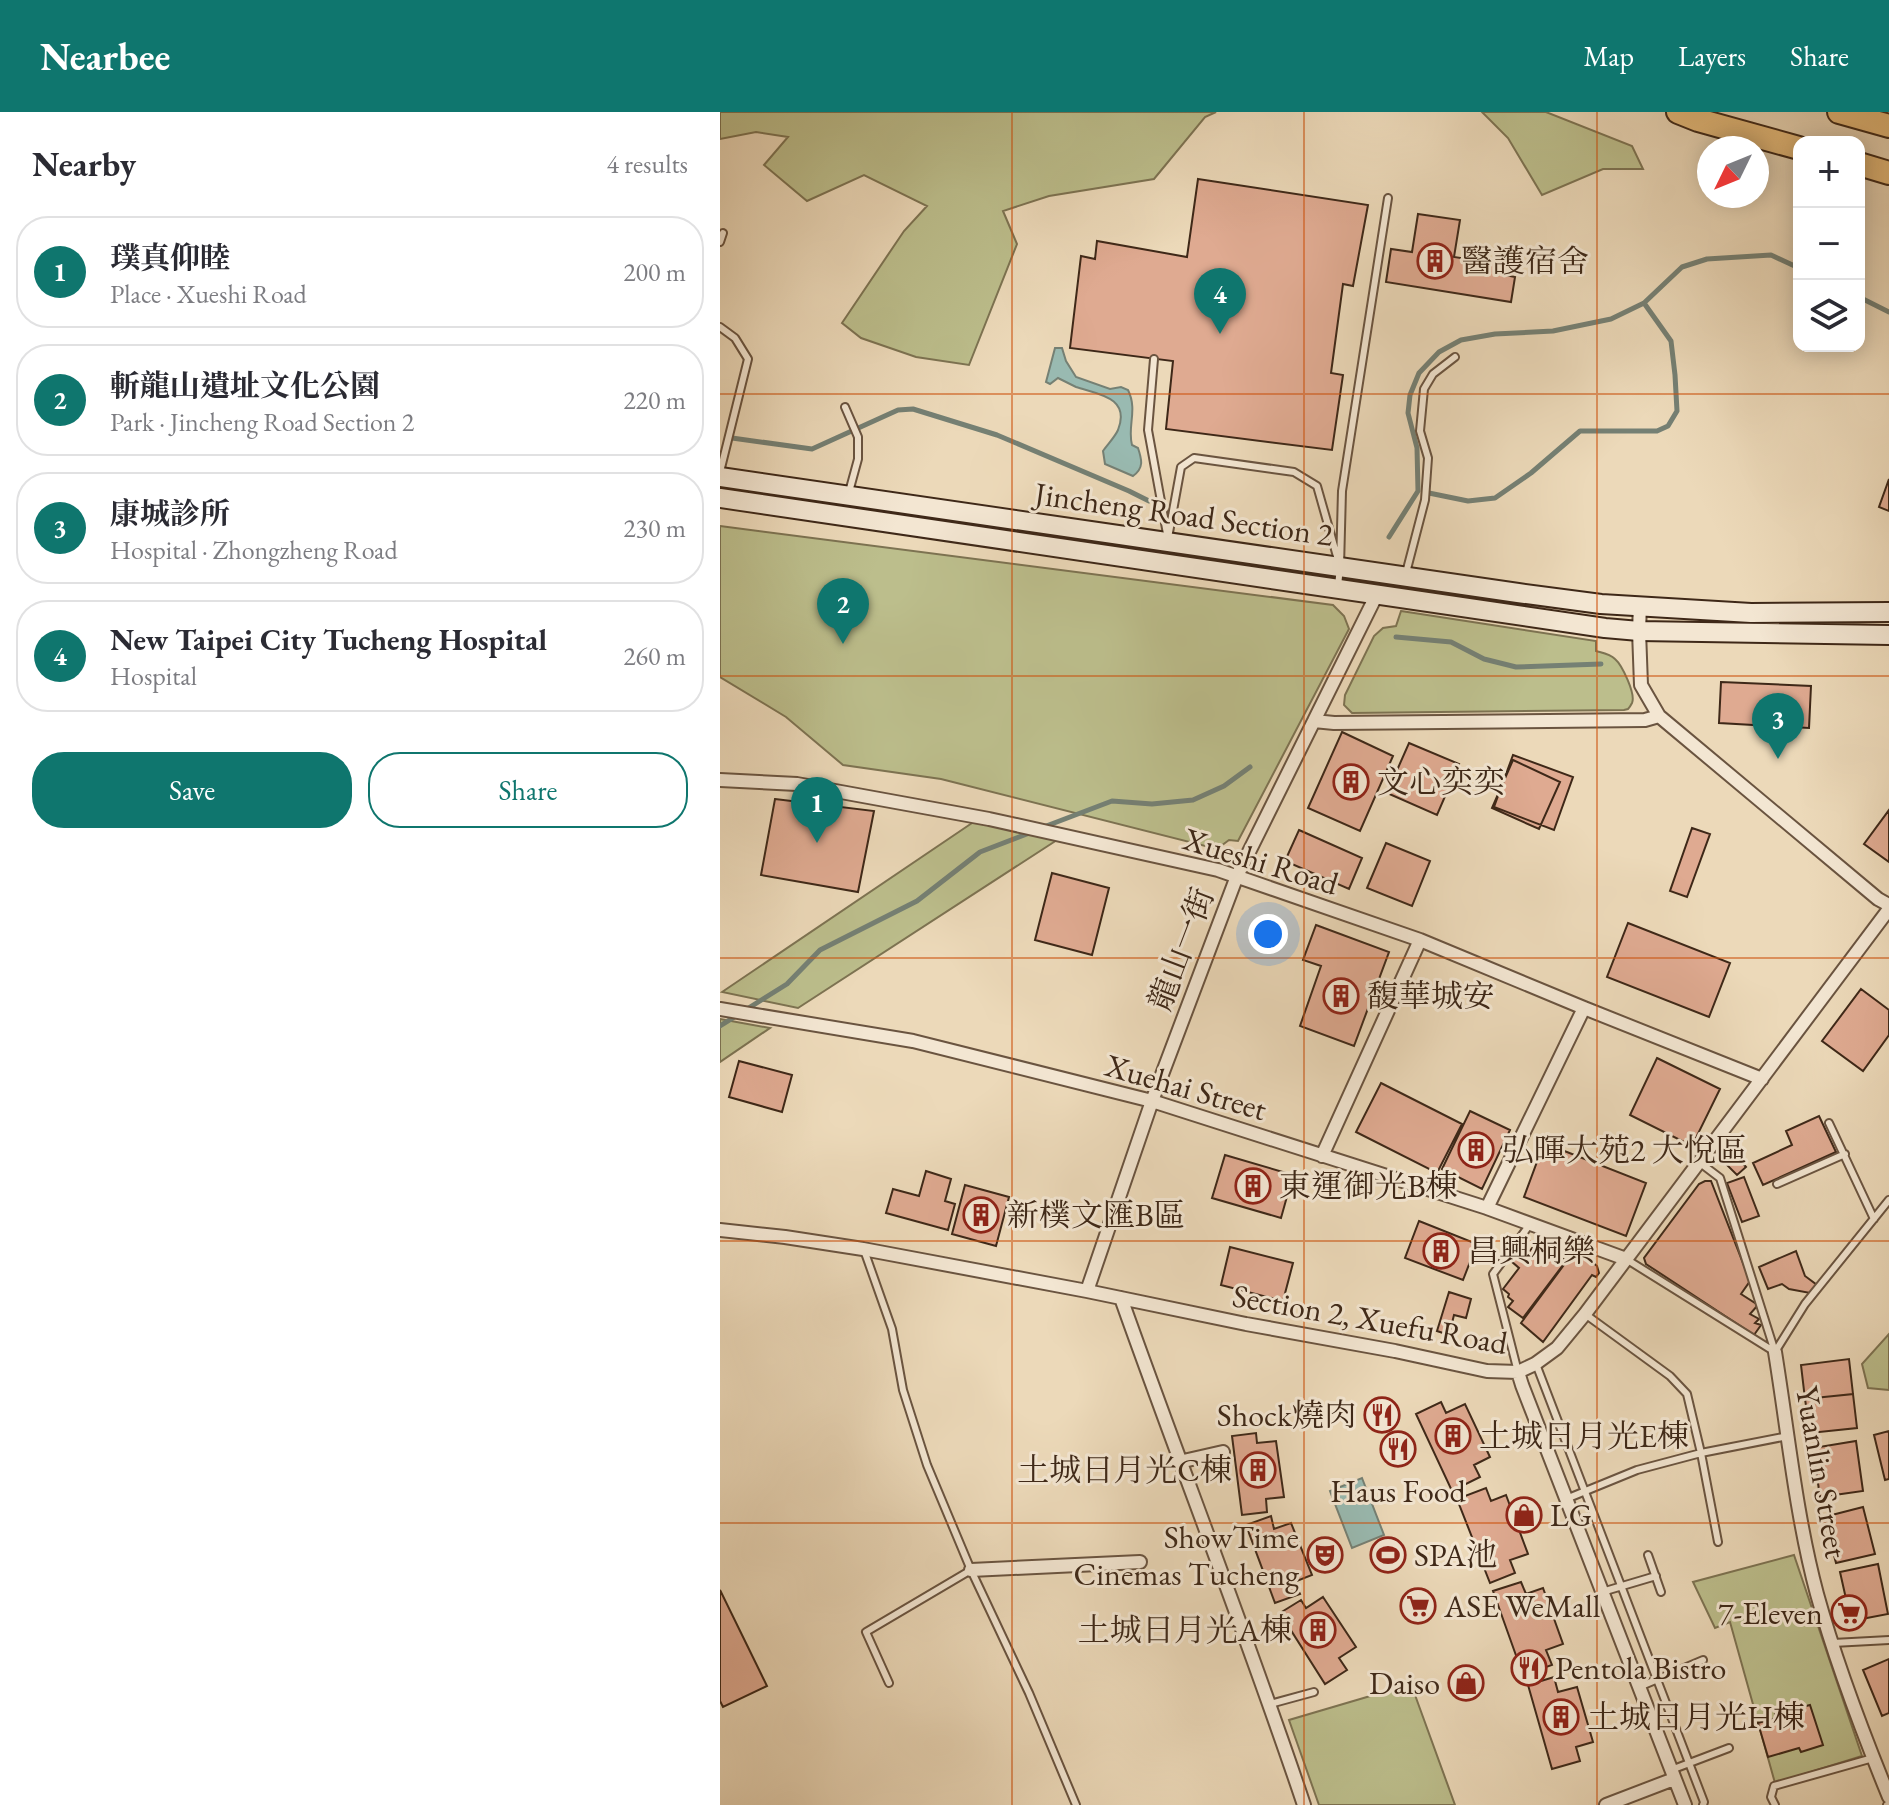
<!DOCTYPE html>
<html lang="en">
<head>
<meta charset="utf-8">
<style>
  :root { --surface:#fff; --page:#f7f7f7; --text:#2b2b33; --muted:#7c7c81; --line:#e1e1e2; --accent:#0f766e }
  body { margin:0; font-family:"EB Garamond","Noto Serif TC",serif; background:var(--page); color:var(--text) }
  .controls { position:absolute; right:24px; top:24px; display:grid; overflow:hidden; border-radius:16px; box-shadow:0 4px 20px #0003 }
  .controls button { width:72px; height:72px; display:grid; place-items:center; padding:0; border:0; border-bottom:2px solid var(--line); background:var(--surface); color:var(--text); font:40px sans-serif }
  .compass { position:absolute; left:977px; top:24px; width:72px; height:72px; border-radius:50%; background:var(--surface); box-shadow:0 4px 20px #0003; rotate:227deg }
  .you { position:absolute; left:548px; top:822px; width:28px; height:28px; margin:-20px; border:6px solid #fff; border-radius:50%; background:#1a73e8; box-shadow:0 0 0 12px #1a73e833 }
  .badge { display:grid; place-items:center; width:52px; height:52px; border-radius:50%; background:var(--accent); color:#fff; font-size:26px; font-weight:700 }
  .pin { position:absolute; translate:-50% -66px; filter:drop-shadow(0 2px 4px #0008) }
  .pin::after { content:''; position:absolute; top:42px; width:28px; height:24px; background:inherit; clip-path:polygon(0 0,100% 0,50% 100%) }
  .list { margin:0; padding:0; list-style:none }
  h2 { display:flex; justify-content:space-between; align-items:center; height:104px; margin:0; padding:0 32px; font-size:34px }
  h2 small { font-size:26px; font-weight:400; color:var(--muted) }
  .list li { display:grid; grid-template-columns:52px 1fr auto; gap:24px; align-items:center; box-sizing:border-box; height:112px; margin:0 16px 16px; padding:0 16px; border:2px solid var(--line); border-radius:32px }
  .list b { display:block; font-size:30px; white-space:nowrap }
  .list p { margin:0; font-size:26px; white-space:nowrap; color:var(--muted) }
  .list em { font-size:26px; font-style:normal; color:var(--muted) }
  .actions { display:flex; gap:16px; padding:24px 32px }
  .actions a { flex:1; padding:18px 0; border:2px solid var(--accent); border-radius:32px; text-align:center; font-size:28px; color:var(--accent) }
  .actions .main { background:var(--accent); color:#fff }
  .icon { flex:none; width:44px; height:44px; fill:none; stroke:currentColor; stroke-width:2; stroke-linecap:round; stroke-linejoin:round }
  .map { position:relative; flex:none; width:1169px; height:1693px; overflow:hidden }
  header { display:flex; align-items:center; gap:48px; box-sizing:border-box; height:112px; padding:0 40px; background:var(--accent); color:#fff }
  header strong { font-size:38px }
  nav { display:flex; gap:44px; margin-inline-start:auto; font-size:28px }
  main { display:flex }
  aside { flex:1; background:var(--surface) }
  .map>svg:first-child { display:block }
</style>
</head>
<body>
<header>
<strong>Nearbee</strong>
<nav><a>Map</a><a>Layers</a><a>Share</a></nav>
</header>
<main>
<aside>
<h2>Nearby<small>4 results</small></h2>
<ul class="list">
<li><span class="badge">1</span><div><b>璞真仰睦</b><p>Place · Xueshi Road</p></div><em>200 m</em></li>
<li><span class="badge">2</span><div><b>斬龍山遺址文化公園</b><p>Park · Jincheng Road Section 2</p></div><em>220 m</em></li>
<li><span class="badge">3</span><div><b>康城診所</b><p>Hospital · Zhongzheng Road</p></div><em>230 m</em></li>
<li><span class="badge">4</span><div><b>New Taipei City Tucheng Hospital</b><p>Hospital</p></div><em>260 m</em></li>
</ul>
<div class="actions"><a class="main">Save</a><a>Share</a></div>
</aside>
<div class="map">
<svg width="1169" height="1693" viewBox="0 0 1169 1693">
  <rect width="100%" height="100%" fill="#ecd9b9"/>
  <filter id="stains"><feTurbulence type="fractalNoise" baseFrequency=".0025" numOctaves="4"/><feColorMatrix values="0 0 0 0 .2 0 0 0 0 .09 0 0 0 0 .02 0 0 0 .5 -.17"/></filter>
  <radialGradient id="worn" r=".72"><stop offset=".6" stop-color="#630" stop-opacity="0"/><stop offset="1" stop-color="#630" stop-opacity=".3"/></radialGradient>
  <path fill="#bcbe8c" stroke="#7d7352" stroke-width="2" d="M0,0H496L485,5L434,67L329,84L283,99L297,132L249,253L196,245L141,226L122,211L184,119L207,94L144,63L87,89L44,53L68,25L36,20L0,27Z
    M762,0H826L912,34L923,57H883L822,83L788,26Z
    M0,414L613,493L624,504L629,517L518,729L509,728L497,737L221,667L123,653L66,605L0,565Z
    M681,499L876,529V539C883,541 890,542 895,547C902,553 916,582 912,591C911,593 910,595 908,597L904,598L632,601L624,593L625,583L654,524L663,516L676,514Z
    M255,709L337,728L78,896L2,880Z
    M0,907L50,916L0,950Z
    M1169,1222V1278L1148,1276L1142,1252Z
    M1074,1443L1142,1644L1055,1671L1010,1510L995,1516L973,1470Z
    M691,1572L735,1693H599L569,1608Z"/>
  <path fill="#99bab1" stroke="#758074" stroke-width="2" d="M335,236H342L346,249L356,265L390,277L401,275L408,278C418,298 407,315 412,333L418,336C422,348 424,356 413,364L385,352L383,339C387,333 395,325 398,318C411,285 377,282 356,275C350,272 344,269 338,266L330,272L326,270Z
    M642,1366L664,1423L632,1436L610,1379Z
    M674,1428L682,1449L661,1456L654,1437Z"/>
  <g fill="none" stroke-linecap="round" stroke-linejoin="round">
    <path stroke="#758074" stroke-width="5" d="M1139,185L1169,200
      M12,326L92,337L178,298L193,297L277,323L409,379L429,389
      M704,380L748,389L775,386L811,361L860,319H937L948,314L957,299L955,263L951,229L924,191
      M669,425L698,379L697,336L688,301L690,283L699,261L719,240L741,228L775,222L833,219L891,207L924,191L962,155L987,147L1051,143L1079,156
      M676,525L731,530L764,547L796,555L881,552
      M321,716L392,689L432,692L473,688L504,674L530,655
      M0,914L67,872L100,838L197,789L260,740L312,720"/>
  </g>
  <path fill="#dfaa91" stroke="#3e2818" stroke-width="2" d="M478,67L648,93L633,174L623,172L611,261L623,263L612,338L446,317L453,249L350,236L361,144L375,147L377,129L467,145Z
    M698,102L740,108L734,145L786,153L785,163L795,165L791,190L666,170L671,137L692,140Z
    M1169,367V399L1159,395Z
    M1001,570L1091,574L1089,616L999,611Z
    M622,620L673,644L640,719L588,696Z
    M689,631L739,652L717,703L667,681Z
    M793,643L853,665L834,718L774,695Z
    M793,648L840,670L819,717L772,696Z
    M55,687L154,699L138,780L41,763Z
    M1169,698V750L1144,732Z
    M972,716L990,722L967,785L950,779Z
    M579,718L642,746L629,777L565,749Z
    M666,731L710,749L692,794L647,776Z
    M332,761L389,776L372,843L315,828Z
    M908,811L1010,851L989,905L887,865Z
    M596,813L669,840L634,934L580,914L601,854L583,848Z
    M1141,877L1169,898V923L1143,959L1102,929Z
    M937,946L1000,977L972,1034L910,1003Z
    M19,949L72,963L62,1000L9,985Z
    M661,971L742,1012L717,1061L636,1020Z
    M750,999L790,1018L762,1077L722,1057Z
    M1099,1004L1116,1040L1043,1073L1033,1051L1072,1033L1066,1019Z
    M824,1031L926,1071L906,1124L804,1085Z
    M1016,1035L1023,1042L1018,1046L1026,1055L1017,1063L1002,1048Z
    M505,1043L573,1063L561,1106L492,1086Z
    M206,1059L231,1067L225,1089L235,1092L228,1118L166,1101L173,1077L199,1084Z
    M1024,1065L1039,1104L1022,1110L1007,1071Z
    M985,1069H991L1030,1169L1021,1182L1038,1193L1030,1202L1039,1207L1035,1211L1041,1213L1034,1223L926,1152L924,1146L979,1072Z
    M245,1073L289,1085L276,1134L232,1122Z
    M699,1109L757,1132L743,1168L685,1146Z
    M816,1131L829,1140L831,1138L846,1149L803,1206L788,1195L793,1189L788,1185L789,1182L783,1177L799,1156L791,1149L798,1140L805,1145Z
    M510,1135L573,1151L563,1189L501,1173Z
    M1076,1139L1085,1164L1097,1173L1090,1181L1069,1177L1062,1172L1048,1177L1039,1155Z
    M852,1142L870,1148L877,1154L879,1161L876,1165L872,1163L823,1230L801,1211Z
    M729,1180L751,1187L746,1206L734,1203L729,1223L717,1219Z
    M1129,1247L1133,1282L1085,1287L1081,1253Z
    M1133,1282L1137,1316L1090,1321L1085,1287Z
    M721,1290L726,1301L745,1292L770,1345L754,1353L760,1365L732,1379L696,1302Z
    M1169,1319V1367L1165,1368L1154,1323Z
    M536,1321L537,1331L556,1329L564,1385L546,1387L547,1400L522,1403L512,1324Z
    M1136,1329L1143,1379L1100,1385L1093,1336Z
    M766,1376L771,1389L786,1383L808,1442L790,1448L795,1461L770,1471L737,1387Z
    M1143,1395L1155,1442L1116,1451L1104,1405Z
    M551,1404L554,1417L571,1411L592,1463L574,1470L580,1482L555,1491L526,1413Z
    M1158,1452L1168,1502L1131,1509L1120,1460Z
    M801,1470L806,1482L823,1476L843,1532L826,1538L832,1553L803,1563L773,1479Z
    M0,1478L47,1574L3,1595L0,1589Z
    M603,1485L636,1535L619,1546L627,1558L605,1572L560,1501L581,1488L586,1496Z
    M1169,1547V1601L1162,1604L1143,1558Z
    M834,1565L838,1580L857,1575L873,1630L856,1635L860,1649L832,1657L808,1573Z
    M1090,1593L1103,1633L1081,1640L1079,1636L1048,1645L1038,1611L1056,1606L1055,1602Z"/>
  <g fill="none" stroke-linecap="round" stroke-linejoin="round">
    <defs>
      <path id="service" d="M0,130L3,121
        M0,215L15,226L28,247L0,360
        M434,247L428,318L447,422
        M125,295L138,325V347L129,380
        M448,426L461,355L474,346L574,360L597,374L618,448
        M686,461L705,388L708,346L700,319L704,277L713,262L735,245
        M618,474L620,455L622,379L668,86
        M1109,1011L1154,1107
        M979,1050L1000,1066L1055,1240
        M1057,1072L1125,1042
        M144,1138L172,1217L183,1278L207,1353L251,1458L309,1581L356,1693
        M906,1147L1055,1240
        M1055,1240L1085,1192L1169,1088
        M816,1252L984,1690L983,1693
        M798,1260L773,1162L811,1111
        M846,1387L917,1358L981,1341L967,1282L950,1264L865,1202
        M998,1430L981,1341L1068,1324
        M928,1443L941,1480
        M882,1480L936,1464
        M1113,1531L1169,1528
        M169,1571L146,1520L251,1458
        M919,1575L983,1548
        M550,1592L594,1580
        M951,1658L1009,1636
        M1055,1693L1051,1685L1054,1674L1153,1646
        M1167,1693L1169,1692"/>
      <path id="minor" d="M920,493L919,519L921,573L939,604L1158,787L1169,793
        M594,609L614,611L925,608L939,604
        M0,668L77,672L269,707L498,758L700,828L864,896L1042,967
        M0,897L193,929L432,989L767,1096L906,1147
        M602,1044L700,828
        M767,1096L864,896
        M0,1118L65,1125L143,1137L367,1179L526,1212L675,1239L767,1259L798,1260L815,1252L837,1236L865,1202L1169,797
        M367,1179L432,989L517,764L656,484
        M401,1186C461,1355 527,1523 584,1693
        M1055,1240C1068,1320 1076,1404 1097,1482C1116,1551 1142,1619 1169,1685
        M798,1260L802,1273L965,1693
        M459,1350L503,1340
        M251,1458L420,1450
        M886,1693L954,1667"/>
      <path id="secondary" d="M0,365L798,481L881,492L1031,501L1169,500
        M0,386L885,516L919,519L1169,523"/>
      <path id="motorway" d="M958,0L978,8L1079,36
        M1119,0L1169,14
        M1139,52L1169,61"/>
    </defs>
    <use href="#service" stroke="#6a5440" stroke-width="10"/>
    <use href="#minor" stroke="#6a5440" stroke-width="16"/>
    <use href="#secondary" stroke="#3e2818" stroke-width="22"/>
    <use href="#motorway" stroke="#3e2818" stroke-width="26"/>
    <use href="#service" stroke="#f3e6d2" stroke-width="6"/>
    <use href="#minor" stroke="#f3e6d2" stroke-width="12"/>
    <use href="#secondary" stroke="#f3e6d2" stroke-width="18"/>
    <use href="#motorway" stroke="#e6bc7c" stroke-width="22"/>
  </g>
  <path fill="none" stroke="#ce520e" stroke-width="2" stroke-opacity="0.55" d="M292,0V1693M584,0V1693M877,0V1693M0,282H1169M0,564H1169M0,846H1169M0,1129H1169M0,1411H1169"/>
  <defs>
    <symbol id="building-ring" viewBox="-11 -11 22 22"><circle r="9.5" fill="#f3e6d2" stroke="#8f2418" stroke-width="1.5"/><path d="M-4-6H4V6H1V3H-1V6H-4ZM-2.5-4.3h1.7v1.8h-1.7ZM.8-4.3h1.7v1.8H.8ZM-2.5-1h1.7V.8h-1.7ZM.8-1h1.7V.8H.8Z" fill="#8f2418"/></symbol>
    <symbol id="restaurant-ring" viewBox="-11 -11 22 22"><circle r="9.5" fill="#f3e6d2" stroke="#8f2418" stroke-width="1.5"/><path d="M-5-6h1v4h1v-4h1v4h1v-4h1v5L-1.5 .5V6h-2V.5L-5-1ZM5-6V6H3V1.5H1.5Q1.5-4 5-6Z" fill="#8f2418"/></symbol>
    <symbol id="shop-ring" viewBox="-11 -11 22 22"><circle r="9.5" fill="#f3e6d2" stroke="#8f2418" stroke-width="1.5"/><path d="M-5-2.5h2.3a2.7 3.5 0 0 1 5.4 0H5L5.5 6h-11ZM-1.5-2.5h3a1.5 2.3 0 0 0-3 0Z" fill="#8f2418"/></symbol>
    <symbol id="theatre-ring" viewBox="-11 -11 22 22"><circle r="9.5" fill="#f3e6d2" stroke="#8f2418" stroke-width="1.5"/><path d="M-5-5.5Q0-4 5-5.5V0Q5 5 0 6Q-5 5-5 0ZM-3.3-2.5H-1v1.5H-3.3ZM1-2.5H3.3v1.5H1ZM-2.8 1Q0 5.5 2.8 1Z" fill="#8f2418"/></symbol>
    <symbol id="stadium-ring" viewBox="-11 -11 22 22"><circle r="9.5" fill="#f3e6d2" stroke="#8f2418" stroke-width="1.5"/><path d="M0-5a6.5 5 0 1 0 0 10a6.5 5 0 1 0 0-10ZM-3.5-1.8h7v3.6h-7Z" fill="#8f2418"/></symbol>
    <symbol id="supermarket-ring" viewBox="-11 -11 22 22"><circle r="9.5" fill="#f3e6d2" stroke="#8f2418" stroke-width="1.5"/><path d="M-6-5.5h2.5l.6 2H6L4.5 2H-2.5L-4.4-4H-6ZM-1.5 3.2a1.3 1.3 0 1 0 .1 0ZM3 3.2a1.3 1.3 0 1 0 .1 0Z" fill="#8f2418"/></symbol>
  </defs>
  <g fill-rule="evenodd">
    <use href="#building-ring" x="695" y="129" width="40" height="40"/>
    <use href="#building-ring" x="611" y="650" width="40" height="40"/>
    <use href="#building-ring" x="601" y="864" width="40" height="40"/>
    <use href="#building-ring" x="736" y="1018" width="40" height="40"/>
    <use href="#building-ring" x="513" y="1054" width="40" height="40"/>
    <use href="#building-ring" x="241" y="1083" width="40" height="40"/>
    <use href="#building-ring" x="701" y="1119" width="40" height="40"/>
    <use href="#restaurant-ring" x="642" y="1283" width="40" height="40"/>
    <use href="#building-ring" x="713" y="1304" width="40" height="40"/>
    <use href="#restaurant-ring" x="658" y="1317" width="40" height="40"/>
    <use href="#building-ring" x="518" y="1338" width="40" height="40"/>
    <use href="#shop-ring" x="784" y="1383" width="40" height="40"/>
    <use href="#theatre-ring" x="585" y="1423" width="40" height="40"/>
    <use href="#stadium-ring" x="648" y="1423" width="40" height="40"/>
    <use href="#supermarket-ring" x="678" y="1474" width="40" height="40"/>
    <use href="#supermarket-ring" x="1109" y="1481" width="40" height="40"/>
    <use href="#building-ring" x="578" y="1498" width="40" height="40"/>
    <use href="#restaurant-ring" x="789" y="1536" width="40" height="40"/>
    <use href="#shop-ring" x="726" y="1551" width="40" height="40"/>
    <use href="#building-ring" x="821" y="1585" width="40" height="40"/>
  </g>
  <g text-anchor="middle" stroke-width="6" stroke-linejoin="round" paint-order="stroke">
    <g font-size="32" fill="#3e2818" stroke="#f3e6d2" text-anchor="start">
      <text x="741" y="160">醫護宿舍</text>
      <text x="657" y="681">文心奕奕</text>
      <text x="647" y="895">馥華城安</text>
      <text x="782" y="1049">弘暉大苑2 大悅區</text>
      <text x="559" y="1085">東運御光B棟</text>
      <text x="287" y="1114">新樸文匯B區</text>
      <text x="747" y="1150">昌興桐樂</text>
      <text x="636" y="1314" text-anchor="end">Shock燒肉</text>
      <text x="759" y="1335">土城日月光E棟</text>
      <text x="512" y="1369" text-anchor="end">土城日月光C棟</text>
      <text x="678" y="1390" text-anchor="middle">Haus Food</text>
      <text x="830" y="1414">LG</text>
      <text x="579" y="1436" text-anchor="end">ShowTime<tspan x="579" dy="37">Cinemas Tucheng</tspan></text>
      <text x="694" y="1454">SPA池</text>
      <text x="724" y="1505">ASE WeMall</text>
      <text x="1103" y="1512" text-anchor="end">7-Eleven</text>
      <text x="572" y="1529" text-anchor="end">土城日月光A棟</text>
      <text x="835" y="1567">Pentola Bistro</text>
      <text x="720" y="1582" text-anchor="end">Daiso</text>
      <text x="867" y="1616">土城日月光H棟</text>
    </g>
    <g font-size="32" fill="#3e2818" stroke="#f3e6d2">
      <text transform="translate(464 402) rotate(8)" y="11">Jincheng Road Section 2</text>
      <text transform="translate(541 749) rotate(17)" y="11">Xueshi Road</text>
      <text transform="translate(461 837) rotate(-69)" y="11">龍山一街</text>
      <text transform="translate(466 975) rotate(16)" y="11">Xuehai Street</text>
      <text transform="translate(650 1207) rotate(10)" y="11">Section 2, Xuefu Road</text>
      <text transform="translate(1102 1360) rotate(80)" y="11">Yuanlin Street</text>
    </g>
  </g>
  <rect width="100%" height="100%" filter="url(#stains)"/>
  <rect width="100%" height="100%" fill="url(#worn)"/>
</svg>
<div class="controls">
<button>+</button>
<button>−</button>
<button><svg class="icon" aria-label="layers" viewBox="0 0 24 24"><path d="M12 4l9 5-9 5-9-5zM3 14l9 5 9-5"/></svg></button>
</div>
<svg class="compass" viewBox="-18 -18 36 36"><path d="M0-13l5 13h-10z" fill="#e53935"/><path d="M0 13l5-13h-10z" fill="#7c7c81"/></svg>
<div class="you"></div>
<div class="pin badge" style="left:97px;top:731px">1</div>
<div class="pin badge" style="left:123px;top:532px">2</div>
<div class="pin badge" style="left:1058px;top:647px">3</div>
<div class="pin badge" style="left:500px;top:222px">4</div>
</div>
</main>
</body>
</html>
